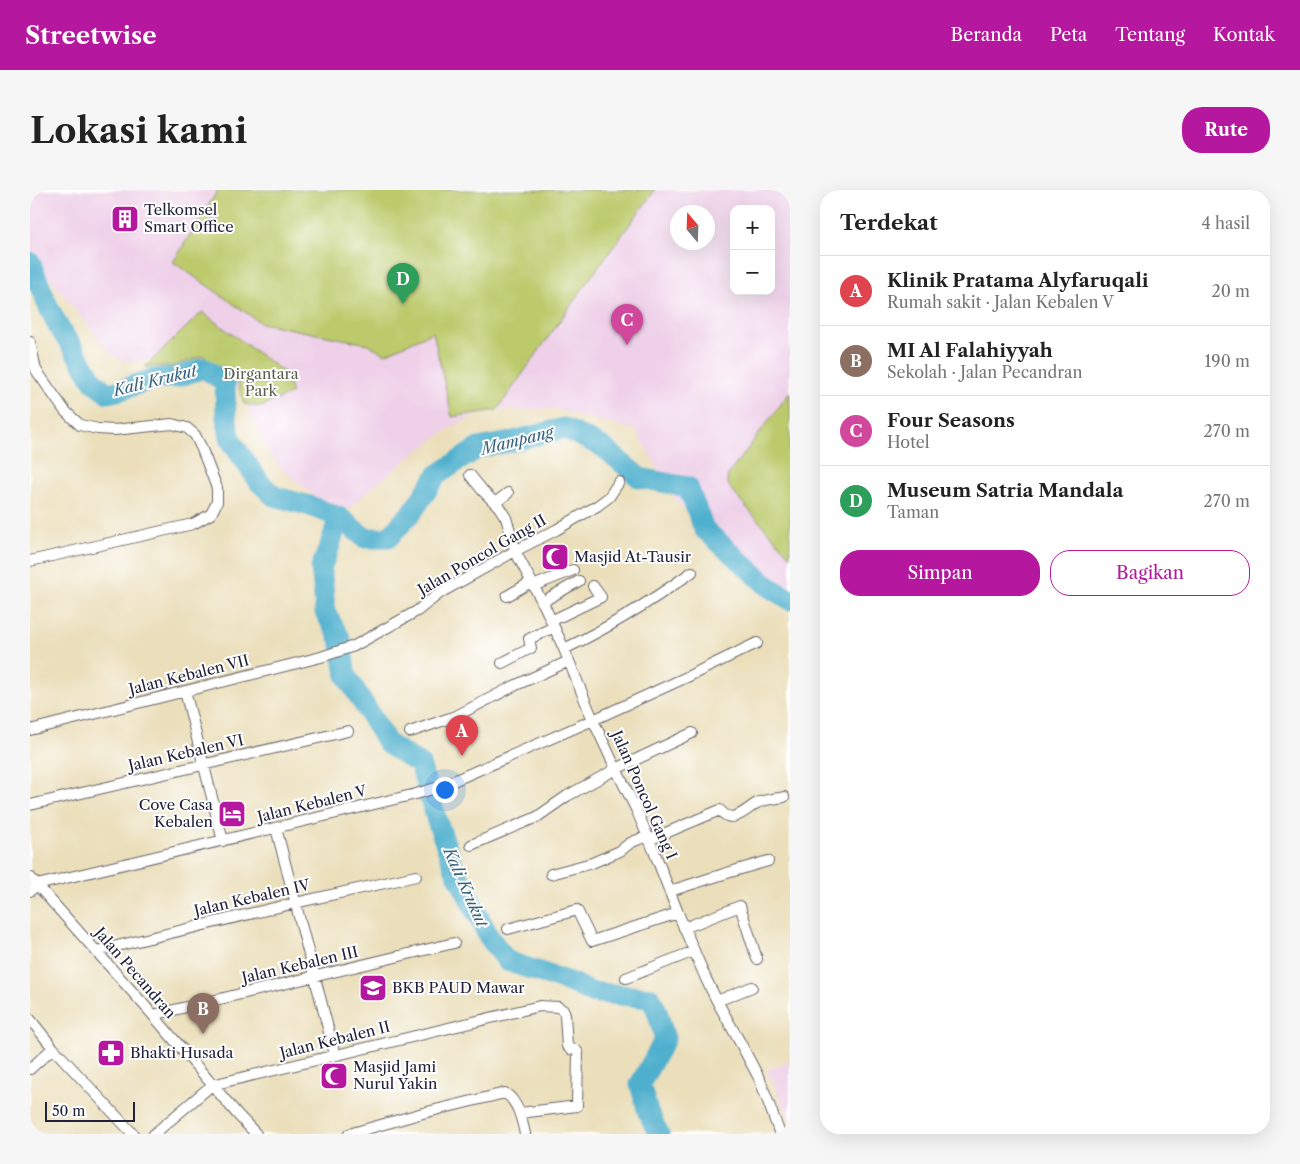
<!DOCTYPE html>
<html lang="id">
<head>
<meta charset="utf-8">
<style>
  :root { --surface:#fff; --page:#f6f6f6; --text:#222; --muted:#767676; --line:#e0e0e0; --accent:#b5179e }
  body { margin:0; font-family:"Libre Caslon Text",serif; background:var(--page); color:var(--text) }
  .controls { position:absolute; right:15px; top:15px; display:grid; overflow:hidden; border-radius:10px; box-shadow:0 5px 20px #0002 }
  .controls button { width:45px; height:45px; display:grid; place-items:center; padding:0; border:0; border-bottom:1px solid var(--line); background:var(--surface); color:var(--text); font:25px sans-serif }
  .compass { position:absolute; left:640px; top:15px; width:45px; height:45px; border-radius:50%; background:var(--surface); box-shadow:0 5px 20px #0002; rotate:341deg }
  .scale { position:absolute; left:15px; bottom:12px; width:90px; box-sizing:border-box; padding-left:5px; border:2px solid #22223b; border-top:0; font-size:14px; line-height:18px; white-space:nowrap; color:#22223b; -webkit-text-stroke:4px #fff; paint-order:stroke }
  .you { position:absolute; left:414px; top:599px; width:18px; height:18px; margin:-12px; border:4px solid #fff; border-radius:50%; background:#1a73e8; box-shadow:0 0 0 8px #1a73e833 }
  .badge { display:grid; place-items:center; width:32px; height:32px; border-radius:50%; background:var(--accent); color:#fff; font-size:16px; font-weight:700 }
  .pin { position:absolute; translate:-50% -41px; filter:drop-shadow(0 1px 2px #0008) }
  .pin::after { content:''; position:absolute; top:26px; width:18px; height:15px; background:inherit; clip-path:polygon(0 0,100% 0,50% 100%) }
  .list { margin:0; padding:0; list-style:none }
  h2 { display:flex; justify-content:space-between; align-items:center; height:65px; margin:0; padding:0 20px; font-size:21px }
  h2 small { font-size:16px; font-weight:400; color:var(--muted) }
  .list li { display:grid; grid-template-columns:32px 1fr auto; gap:15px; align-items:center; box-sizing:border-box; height:70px; padding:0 20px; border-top:1px solid var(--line) }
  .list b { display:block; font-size:19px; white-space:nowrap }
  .list p { margin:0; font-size:16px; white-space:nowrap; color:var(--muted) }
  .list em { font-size:16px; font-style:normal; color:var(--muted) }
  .actions { display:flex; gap:10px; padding:15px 20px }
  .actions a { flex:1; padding:11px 0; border:1px solid var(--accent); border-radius:20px; text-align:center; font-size:18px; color:var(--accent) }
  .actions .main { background:var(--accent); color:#fff }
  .map { position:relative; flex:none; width:760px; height:944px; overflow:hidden; border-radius:20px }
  header { display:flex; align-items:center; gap:30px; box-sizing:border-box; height:70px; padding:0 25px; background:var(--accent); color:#fff }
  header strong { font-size:24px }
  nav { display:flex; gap:28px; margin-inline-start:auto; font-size:18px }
  .intro { display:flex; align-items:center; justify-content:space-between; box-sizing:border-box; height:120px; padding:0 30px }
  h1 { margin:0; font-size:35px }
  .button { padding:12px 22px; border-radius:20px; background:var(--accent); color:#fff; font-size:18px; font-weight:700 }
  main { display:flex; gap:30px; padding:0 30px }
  aside { flex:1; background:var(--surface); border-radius:20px; box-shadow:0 5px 20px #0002 }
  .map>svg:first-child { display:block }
</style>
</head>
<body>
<header>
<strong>Streetwise</strong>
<nav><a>Beranda</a><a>Peta</a><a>Tentang</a><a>Kontak</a></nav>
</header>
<div class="intro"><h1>Lokasi kami</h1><a class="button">Rute</a></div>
<main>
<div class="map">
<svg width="760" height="944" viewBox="0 0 760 944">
  <rect width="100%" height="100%" fill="#fff"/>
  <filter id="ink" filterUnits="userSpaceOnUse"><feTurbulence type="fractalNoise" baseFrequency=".02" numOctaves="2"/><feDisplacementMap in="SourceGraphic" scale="10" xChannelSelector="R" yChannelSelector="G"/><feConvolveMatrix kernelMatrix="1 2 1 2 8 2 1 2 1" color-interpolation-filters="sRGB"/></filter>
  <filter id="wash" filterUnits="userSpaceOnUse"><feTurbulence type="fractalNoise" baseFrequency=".0096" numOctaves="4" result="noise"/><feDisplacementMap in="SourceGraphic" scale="20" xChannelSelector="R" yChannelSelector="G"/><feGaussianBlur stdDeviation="1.12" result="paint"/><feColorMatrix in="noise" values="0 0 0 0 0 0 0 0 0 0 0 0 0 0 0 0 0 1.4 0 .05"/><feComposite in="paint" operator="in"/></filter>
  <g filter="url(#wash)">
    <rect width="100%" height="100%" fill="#ebdfbb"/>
    <path fill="#eed0e8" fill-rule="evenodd" d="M0,0H760V417L647,312L606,240L524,219L467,220L443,226L420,238L390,259L336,303L309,327L253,280L239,263L204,190L192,180L174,169L152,165L100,172L82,165L0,64ZM704,19H741V101H704ZM648,22H678V52H648Z
      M760,872V930L737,880Z"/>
    <path fill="#bcca6c" stroke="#6f7654" d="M188,0H625L556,94L467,220L422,227L403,142L355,164L338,154L231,133L143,72Z
      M172,122L255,183L262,203L231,217L214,214L206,187L173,166L143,176L115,177Z
      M760,202V366L702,301L697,292L698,285Z"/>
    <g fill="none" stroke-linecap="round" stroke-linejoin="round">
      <path stroke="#4fb0ce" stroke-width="21" d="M0,72L19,118L31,141L41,155L64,192L78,203L91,200L122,189L147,187L174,178L195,192L196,227L201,251L230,293L244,306L280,316L309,327L299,358L291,378L293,395L295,422L310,448L316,485L358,554L390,574L407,631L425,680L459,747L477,771L542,793L560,802L621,808L627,821L635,849L610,894L618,922L629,944
        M309,327L335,348H358L383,321L407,285L448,258L480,252L534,238L573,257L610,288L658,297L674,339L739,397L760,410"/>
    </g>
  </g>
  <g filter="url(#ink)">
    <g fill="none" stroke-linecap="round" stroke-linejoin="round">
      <defs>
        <path id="minor" d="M0,152L6,180L35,221L50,235L68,239L84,240L142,234L157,238L165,245L171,257L187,298V312L181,324L163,334L0,371
          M440,285L453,301L469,317L476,328L482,347L485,361L515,417L534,459L563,530L586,579L606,619L624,661L648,723L676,789L687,811L712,856L730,890L750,944
          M465,313L478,303
          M503,396L543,380
          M477,406L501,392
          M512,412L549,391
          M521,431L571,407L563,396
          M534,459C581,437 620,412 662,382
          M472,473L501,458L499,449L524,437
          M155,501L193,651
          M0,540L291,467L324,456L387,421L410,403L485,361L526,340L567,316L579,307L589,292
          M380,542L426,526L484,496L539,471
          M0,615L318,541
          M246,638L305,865
          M619,650L690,620C702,636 715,620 727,613C735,609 746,609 754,607
          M441,655L507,627L537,606L586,579L662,543
          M521,684L562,673L590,661L600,653L617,646
          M0,687L123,825L208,925L226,944
          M0,701L7,695L386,604L412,596L563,530L657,487L727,453
          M640,701L697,683L738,671
          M654,738L710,716L727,769
          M478,739L547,720L562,751L648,723
          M66,761L265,713L386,686
          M596,788L664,761
          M687,811L722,797
          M123,825L424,753
          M0,829L23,858L103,944
          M0,879L23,858
          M124,944L182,895L510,816L528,817L534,821L535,825L537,856L540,859L546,860L548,863L547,916L490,923
          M319,944L393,923L475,903C488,911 492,930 495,944"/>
      </defs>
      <use href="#minor" stroke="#686468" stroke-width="12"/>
      <use href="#minor" stroke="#fff" stroke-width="10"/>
    </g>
  </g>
  <defs>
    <symbol id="building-square" viewBox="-11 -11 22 22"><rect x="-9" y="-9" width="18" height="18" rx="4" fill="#b5179e" stroke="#fff"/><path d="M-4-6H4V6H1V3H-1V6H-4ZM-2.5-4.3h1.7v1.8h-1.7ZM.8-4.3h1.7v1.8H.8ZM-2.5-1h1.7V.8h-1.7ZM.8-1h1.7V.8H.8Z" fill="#fff"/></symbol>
    <symbol id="mosque-square" viewBox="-11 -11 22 22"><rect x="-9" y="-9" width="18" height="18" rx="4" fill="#b5179e" stroke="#fff"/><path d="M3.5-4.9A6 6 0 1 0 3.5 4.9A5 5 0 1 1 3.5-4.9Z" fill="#fff"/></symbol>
    <symbol id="hotel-square" viewBox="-11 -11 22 22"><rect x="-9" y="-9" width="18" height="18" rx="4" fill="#b5179e" stroke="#fff"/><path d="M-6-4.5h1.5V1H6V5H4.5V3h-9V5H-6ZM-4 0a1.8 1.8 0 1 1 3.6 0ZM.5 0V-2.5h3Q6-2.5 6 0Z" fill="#fff"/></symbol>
    <symbol id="school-square" viewBox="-11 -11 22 22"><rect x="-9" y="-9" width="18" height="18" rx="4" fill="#b5179e" stroke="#fff"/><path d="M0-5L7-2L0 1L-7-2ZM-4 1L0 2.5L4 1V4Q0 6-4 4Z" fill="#fff"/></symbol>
    <symbol id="pharmacy-square" viewBox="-11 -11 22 22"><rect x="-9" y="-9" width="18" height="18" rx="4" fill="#b5179e" stroke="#fff"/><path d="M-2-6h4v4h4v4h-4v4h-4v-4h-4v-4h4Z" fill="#fff"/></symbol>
  </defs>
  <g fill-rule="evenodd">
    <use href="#building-square" x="79" y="13" width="32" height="32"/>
    <use href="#mosque-square" x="509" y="351" width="32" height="32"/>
    <use href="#hotel-square" x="186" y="608" width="32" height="32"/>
    <use href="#school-square" x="327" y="782" width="32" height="32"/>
    <use href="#pharmacy-square" x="65" y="847" width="32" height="32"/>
    <use href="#mosque-square" x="288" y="870" width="32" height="32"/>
  </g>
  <g text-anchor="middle" stroke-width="4" stroke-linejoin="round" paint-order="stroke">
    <g font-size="15" fill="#22223b" stroke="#fff" text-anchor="start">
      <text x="114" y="25">Telkomsel<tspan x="114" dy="17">Smart Office</tspan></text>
      <text x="544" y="372">Masjid At-Tausir</text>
      <text x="183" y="620" text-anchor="end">Cove Casa<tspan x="183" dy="17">Kebalen</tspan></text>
      <text x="362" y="803">BKB PAUD Mawar</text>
      <text x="100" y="868">Bhakti Husada</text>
      <text x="323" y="882">Masjid Jami<tspan x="323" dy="17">Nurul Yakin</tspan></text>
    </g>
    <g font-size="15" fill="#585d4c" stroke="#fff">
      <text x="231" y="189">Dirgantara<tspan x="231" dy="17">Park</tspan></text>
    </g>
    <g font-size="15" fill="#22223b" stroke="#fff">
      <text transform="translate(452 365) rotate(-30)" y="5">Jalan Poncol Gang II</text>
      <text transform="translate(159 485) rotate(-14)" y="5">Jalan Kebalen VII</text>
      <text transform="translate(156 563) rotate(-13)" y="5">Jalan Kebalen VI</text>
      <text transform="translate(614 605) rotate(66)" y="5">Jalan Poncol Gang I</text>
      <text transform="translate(282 614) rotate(-14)" y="5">Jalan Kebalen V</text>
      <text transform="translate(222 708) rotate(-13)" y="5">Jalan Kebalen IV</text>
      <text transform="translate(270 775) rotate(-13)" y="5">Jalan Kebalen III</text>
      <text transform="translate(105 783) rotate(49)" y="5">Jalan Pecandran</text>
      <text transform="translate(305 850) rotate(-14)" y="5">Jalan Kebalen II</text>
    </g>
    <g font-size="16" font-style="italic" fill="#36627d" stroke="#fff">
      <text transform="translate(125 190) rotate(-14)" y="6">Kali Krukut</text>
      <text transform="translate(487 250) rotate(-14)" y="6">Mampang</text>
      <text transform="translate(436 697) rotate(66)" y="6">Kali Krukut</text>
    </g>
  </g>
</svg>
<div class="controls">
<button>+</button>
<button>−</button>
</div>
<svg class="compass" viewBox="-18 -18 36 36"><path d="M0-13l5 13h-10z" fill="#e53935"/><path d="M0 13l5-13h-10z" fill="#767676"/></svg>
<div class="scale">50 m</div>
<div class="you"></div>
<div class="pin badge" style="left:432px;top:566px;background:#e0444e">A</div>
<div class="pin badge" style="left:173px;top:844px;background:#8d6e63">B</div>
<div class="pin badge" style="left:597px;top:155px;background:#d1479c">C</div>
<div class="pin badge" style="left:373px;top:114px;background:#2e9e5b">D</div>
</div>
<aside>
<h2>Terdekat<small>4 hasil</small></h2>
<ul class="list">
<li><span class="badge" style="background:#e0444e">A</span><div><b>Klinik Pratama Alyfaruqali</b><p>Rumah sakit · Jalan Kebalen V</p></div><em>20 m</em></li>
<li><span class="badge" style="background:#8d6e63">B</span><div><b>MI Al Falahiyyah</b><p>Sekolah · Jalan Pecandran</p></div><em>190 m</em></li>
<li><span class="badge" style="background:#d1479c">C</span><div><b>Four Seasons</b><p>Hotel</p></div><em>270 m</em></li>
<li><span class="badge" style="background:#2e9e5b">D</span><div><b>Museum Satria Mandala</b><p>Taman</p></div><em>270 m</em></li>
</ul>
<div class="actions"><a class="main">Simpan</a><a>Bagikan</a></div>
</aside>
</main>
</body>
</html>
